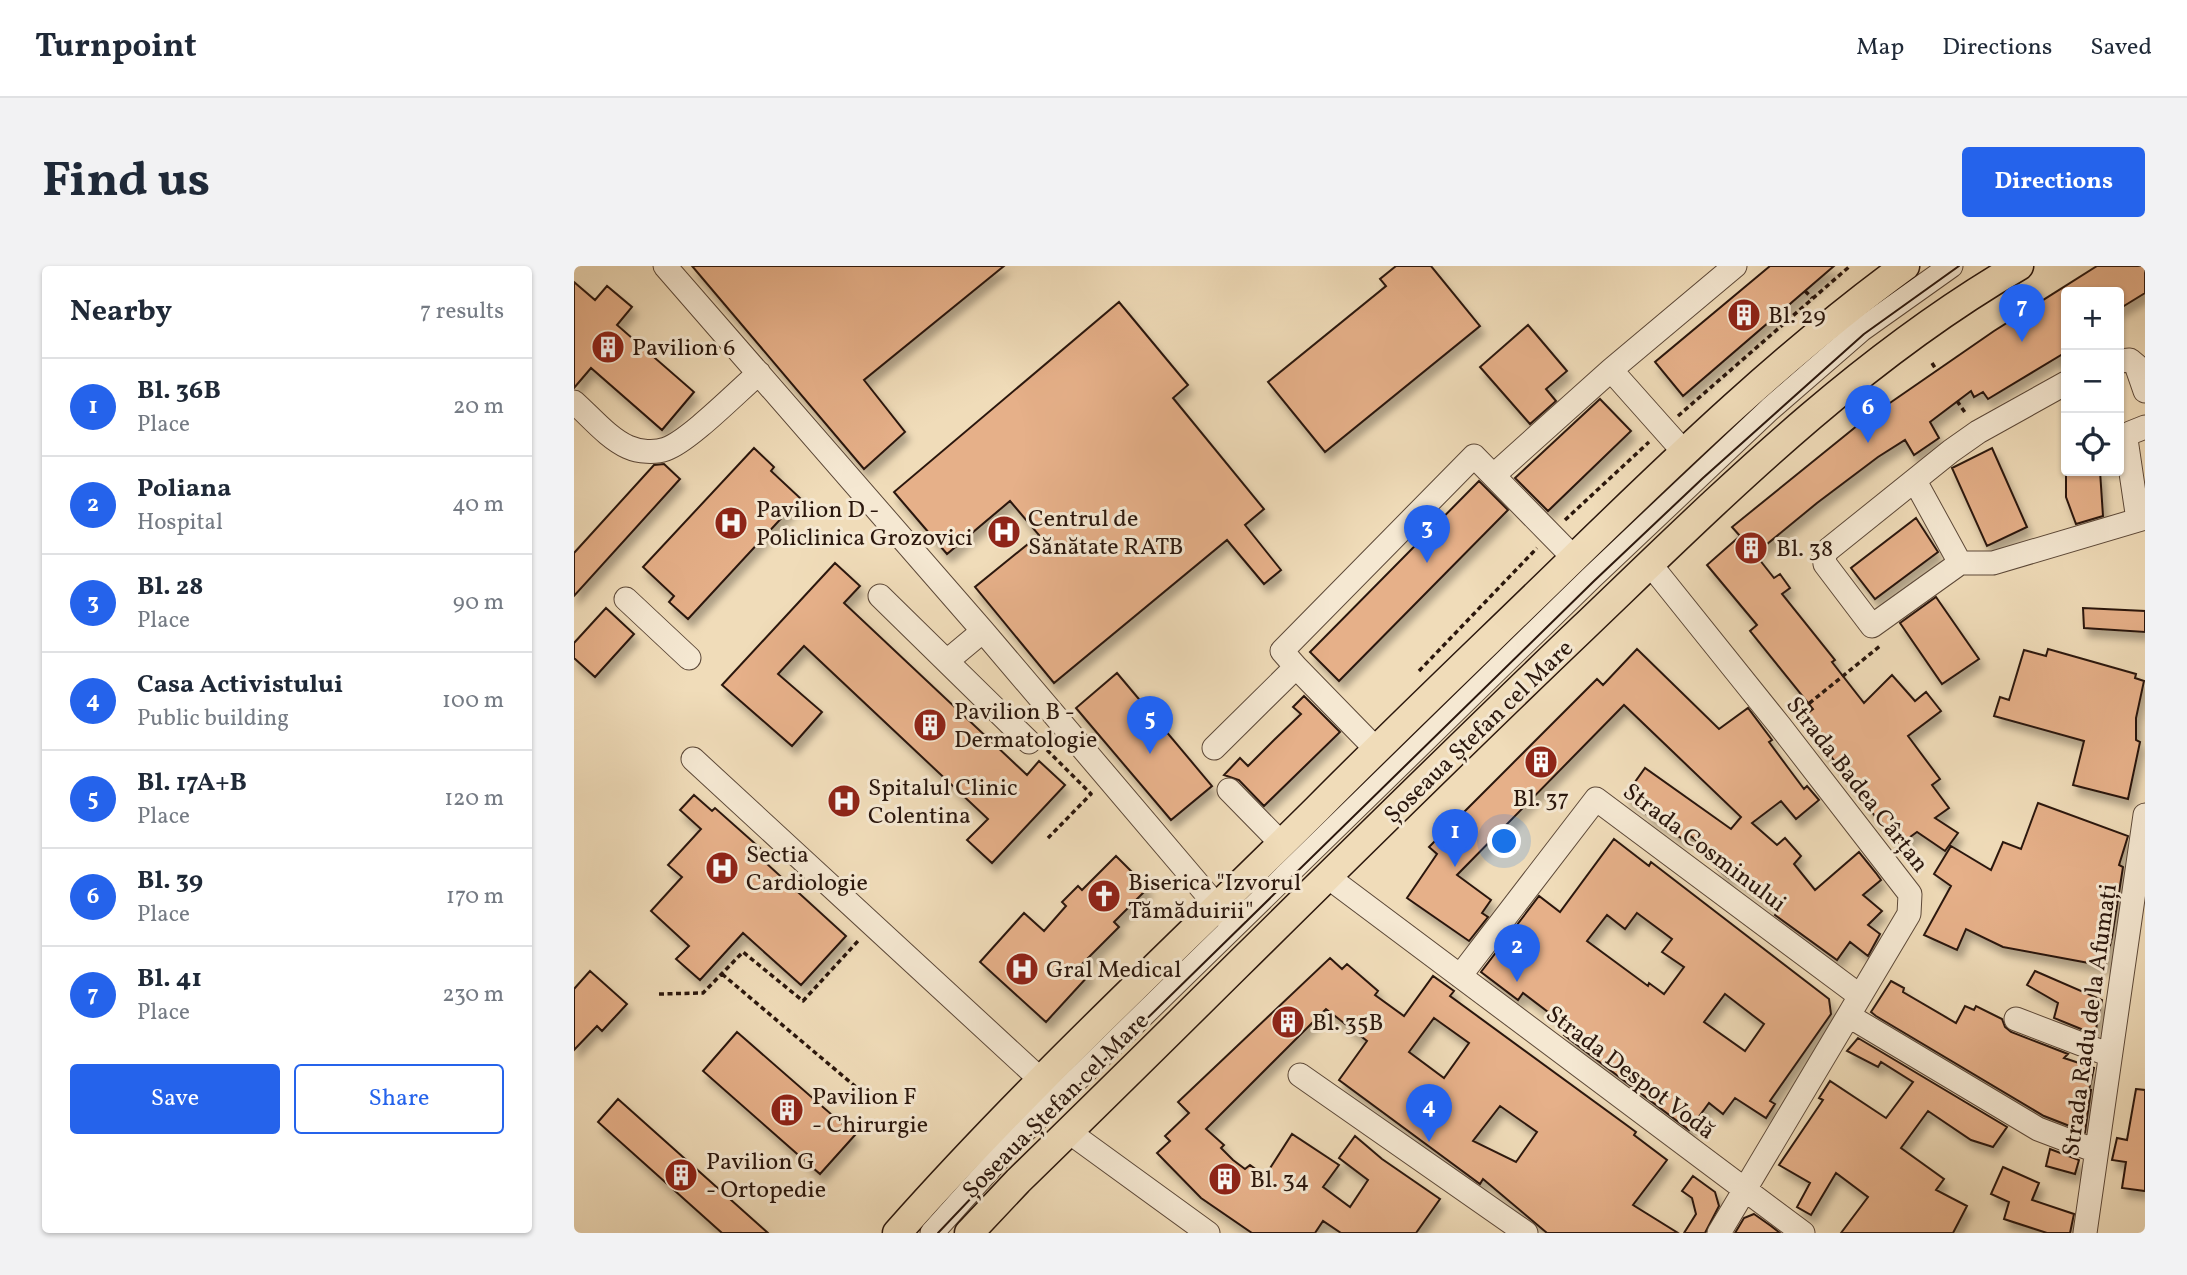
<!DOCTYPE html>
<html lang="en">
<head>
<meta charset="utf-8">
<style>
  :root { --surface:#fff; --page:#f2f2f3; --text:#1f2937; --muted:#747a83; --line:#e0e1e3; --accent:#2563eb }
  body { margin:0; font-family:Vollkorn,serif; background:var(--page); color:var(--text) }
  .controls { position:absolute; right:21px; top:21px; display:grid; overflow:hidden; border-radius:7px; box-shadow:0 2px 5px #0004 }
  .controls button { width:63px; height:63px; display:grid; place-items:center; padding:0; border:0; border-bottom:2px solid var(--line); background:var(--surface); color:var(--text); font:35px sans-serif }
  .you { position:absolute; left:931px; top:576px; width:24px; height:24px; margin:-18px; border:5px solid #fff; border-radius:50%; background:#1a73e8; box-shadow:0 0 0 10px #1a73e833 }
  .badge { display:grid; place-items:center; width:46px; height:46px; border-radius:50%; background:var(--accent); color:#fff; font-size:23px; font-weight:700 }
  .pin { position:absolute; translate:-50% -58px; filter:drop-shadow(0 2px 4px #0008) }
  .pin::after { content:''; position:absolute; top:37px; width:24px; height:21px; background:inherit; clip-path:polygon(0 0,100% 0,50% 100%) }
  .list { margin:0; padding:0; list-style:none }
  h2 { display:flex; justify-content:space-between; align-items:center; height:91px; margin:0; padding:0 28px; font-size:30px }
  h2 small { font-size:23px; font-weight:400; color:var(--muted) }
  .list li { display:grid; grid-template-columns:46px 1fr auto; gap:21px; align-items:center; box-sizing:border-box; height:98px; padding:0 28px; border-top:2px solid var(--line) }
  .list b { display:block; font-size:26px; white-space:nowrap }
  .list p { margin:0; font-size:23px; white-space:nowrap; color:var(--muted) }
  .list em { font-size:23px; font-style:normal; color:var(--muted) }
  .actions { display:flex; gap:14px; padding:21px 28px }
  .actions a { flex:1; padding:16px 0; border:2px solid var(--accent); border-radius:7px; text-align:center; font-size:24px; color:var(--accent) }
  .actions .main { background:var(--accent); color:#fff }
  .icon { flex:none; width:38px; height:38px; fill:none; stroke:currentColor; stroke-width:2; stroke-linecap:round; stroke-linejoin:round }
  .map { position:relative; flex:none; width:1571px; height:967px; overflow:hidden; border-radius:7px }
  header { display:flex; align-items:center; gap:42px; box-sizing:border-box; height:98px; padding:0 35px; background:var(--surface); border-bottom:2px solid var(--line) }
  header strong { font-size:33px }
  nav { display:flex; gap:38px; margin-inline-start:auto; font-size:24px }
  .intro { display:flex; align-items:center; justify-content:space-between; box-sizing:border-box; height:168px; padding:0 42px }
  h1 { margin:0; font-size:49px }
  .button { padding:18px 32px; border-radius:7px; background:var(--accent); color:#fff; font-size:24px; font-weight:700 }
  main { display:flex; gap:42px; padding:0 42px }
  aside { flex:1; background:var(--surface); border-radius:7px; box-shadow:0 2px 5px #0004 }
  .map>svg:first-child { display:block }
</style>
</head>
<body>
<header>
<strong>Turnpoint</strong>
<nav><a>Map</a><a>Directions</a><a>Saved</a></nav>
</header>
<div class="intro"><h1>Find us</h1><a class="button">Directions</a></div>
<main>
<aside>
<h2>Nearby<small>7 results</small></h2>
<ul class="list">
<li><span class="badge">1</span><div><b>Bl. 36B</b><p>Place</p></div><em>20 m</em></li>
<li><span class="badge">2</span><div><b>Poliana</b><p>Hospital</p></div><em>40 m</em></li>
<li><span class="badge">3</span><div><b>Bl. 28</b><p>Place</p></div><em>90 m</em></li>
<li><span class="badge">4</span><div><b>Casa Activistului</b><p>Public building</p></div><em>100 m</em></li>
<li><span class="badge">5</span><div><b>Bl. 17A+B</b><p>Place</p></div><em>120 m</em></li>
<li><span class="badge">6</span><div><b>Bl. 39</b><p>Place</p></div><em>170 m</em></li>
<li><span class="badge">7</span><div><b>Bl. 41</b><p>Place</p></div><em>230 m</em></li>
</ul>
<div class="actions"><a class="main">Save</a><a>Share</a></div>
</aside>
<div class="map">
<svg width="1571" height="967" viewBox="0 0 1571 967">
  <defs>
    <filter id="shadow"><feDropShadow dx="4.5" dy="8" stdDeviation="3.5" flood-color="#0004"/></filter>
  </defs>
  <rect width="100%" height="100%" fill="#f0dcb9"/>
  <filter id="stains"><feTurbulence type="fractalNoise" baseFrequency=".00286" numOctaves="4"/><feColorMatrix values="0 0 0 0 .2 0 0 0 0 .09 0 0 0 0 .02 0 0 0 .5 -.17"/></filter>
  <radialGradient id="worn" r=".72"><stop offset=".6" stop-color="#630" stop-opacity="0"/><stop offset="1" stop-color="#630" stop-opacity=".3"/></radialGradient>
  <path fill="#e6b089" stroke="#2b170d" stroke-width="2" fill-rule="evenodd" filter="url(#shadow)" d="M118,0H430L290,114L331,166L290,203Z
    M822,0H857L906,60L751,186L694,116L812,20L806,13Z
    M1196,0H1260L1109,130L1081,96Z
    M1523,0H1571V27L1545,43V26H1492V86L1414,133L1409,126L1400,131L1397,125L1356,156L1365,172L1340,189L1331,174L1304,191L1243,237L1181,288L1200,312L1206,308L1216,322L1208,328L1261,394L1258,396L1290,437L1318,409L1341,435L1352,426L1367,445L1334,470L1366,513L1358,519L1375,542L1361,552L1384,567L1371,585L1343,566L1325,579L1308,556L1306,557L1256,489L1254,491L1242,475L1245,472L1229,451L1239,443L1176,365L1183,359L1133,299L1166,270L1158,261L1284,159L1420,65Z
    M0,16L21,34L33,20L58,41L43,59L120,126L88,164L17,102L0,122Z
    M545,36L614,119L599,132L690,243L671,259L707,304L690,318L653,274L480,417L401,321L465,269L436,235L373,288L320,226Z
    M954,59L993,105L972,123L982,135L956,158L906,101Z
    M1026,133L1057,165L974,245L941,212Z
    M180,182L200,201L197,205L226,232L114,353L95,336L100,330L69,301Z
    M1418,182L1453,261L1413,280L1378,202Z
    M90,198L106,213L0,330V287L80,199Z
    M1492,205H1526L1529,250L1502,258L1492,231Z
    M905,215L934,244L765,415L736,386Z
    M1342,252L1364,286L1301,333L1277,302Z
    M261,297L286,320L270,337L453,509L465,495L491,519L418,597L393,574L414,553L230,380L204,408L248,446L218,480L148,419Z
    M1362,331L1405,393L1368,418L1326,357Z
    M32,342L60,368L21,411L0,392V377Z
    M1509,342L1571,345V366L1510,362Z
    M1063,383L1145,463L1174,442L1198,474L1195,476L1215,503L1230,523L1233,520L1245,534L1222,553L1207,535L1178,557L1203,579L1211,572L1227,590L1220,598L1241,624L1285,586L1302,607L1307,614L1289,629L1308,645L1294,659L1306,668L1294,690L1276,676L1263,694L1201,649L1204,645L1157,609L1155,612L1142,602L1147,595L1114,568L1110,574L1072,548L1073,546L1051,530L1071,502L1157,563L1167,551L1050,439L883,609L917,634L908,647L914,651L895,675L833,632L863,588L855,581L1023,413L1029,419Z
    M1474,383L1562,408L1561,412L1570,415L1562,452V474L1566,476L1554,533L1499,519L1510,475L1420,450L1426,431L1435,434L1450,384L1472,390Z
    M543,407L638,520L597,554L502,442Z
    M730,430L766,466L690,540L665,514L650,509L666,492L674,500L700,474L727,448L719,441Z
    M120,529L138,545L141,542L186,582L181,587L272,670L227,719L169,667L126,714L102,693L115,680L77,645L108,611L94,599L127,563L106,544Z
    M1464,537L1554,570L1545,599L1549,601L1538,671L1531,700L1429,681L1392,663L1383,684L1350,669L1377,620L1360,608L1377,580L1417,604L1429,576L1447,583Z
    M1040,573L1075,600L1077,596L1255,733L1257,748L1196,835L1201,838L1192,852L1161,832L1149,848L1135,837L1115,864L990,769L995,762L949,727L944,734L907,706L965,630L986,646ZM1063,647L1098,673L1088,686L1110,701L1090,728L1075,717L1074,720L1013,675L1033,649L1051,663ZM1151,728L1190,758L1171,785L1130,756Z
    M542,590L574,622L540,656L545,661L507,699L516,708L472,756L406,696L450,647L470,665L492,640L488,636L504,620L508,624Z
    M756,692L768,703L773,698L804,725L801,729L830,750L859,710L880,725L876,730L1062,866L1060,869L1093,894L1059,939L1104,967H973L909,913L906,918L765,814L793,775L752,743L632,863L650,879L647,882L659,894L671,903L676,899L691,910L718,868L765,899L749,921L776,941L794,914L765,892L781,870L808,893L866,933L842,967H767L749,955L741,967H678L627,932L583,887L596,875L591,870L615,847L604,836ZM860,752L895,777L870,812L835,786ZM926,840L963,866L942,896L899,875Z
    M16,705L53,738L28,765L23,760L0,784V723Z
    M1461,705L1528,734L1522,763L1517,767L1480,752L1484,737L1453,719Z
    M1317,715L1330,722L1329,726L1382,757L1391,740L1400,744L1402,740L1428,753L1431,761L1437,766L1494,788L1490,792L1520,802L1515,824H1517L1511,866L1470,850L1302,750L1297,746Z
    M163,766L281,869L246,908L129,805Z
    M1284,772L1433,861L1419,881L1397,874L1354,845L1327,882L1370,913L1362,924L1393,940L1379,967H1267L1294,931L1262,907L1237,949L1223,941L1236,917L1205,899L1249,834L1245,832L1256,815L1312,852L1339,816L1307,796L1304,801L1273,785Z
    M1562,823L1571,824V925L1548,922L1552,896L1538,894L1543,872L1553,874Z
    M44,833L194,967H148L24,856Z
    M1476,883L1505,894L1501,908L1472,900Z
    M1429,901L1465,917L1458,934L1500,948L1496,967H1473L1430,953L1435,936L1417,928Z
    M1119,910L1141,926L1145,940L1131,967H1110L1122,948L1118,932L1108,925Z
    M1180,948L1197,960L1206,967H1161L1170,952Z"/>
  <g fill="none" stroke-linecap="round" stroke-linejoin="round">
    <defs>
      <path id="minor" d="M91,0L409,365L653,652
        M1545,95L1556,94L1562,99L1571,125
        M1037,104L1110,186
        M1492,117L1404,166L1377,185L1255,283L1250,289L1251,298L1298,360L1386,297H1419L1571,252
        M0,136C17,151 34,172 54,181C65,186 81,187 92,183C115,175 164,125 185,107
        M920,209L1037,104L1161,0
        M1341,215L1386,297
        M1564,254L1552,173L1556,167L1571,161
        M1076,298L1206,460L1336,628L1335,648L1145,967
        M306,330L455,476
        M52,333L115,392
        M373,395L409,365
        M722,401L802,483
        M640,482L722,401L708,385L900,190L1000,292
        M119,493L467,814
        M655,524L708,578
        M754,611L1229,967
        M886,710L1022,533L1286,730
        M1275,750L1464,863L1522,885
        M1442,753L1536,789
        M726,809L952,967
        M495,866L634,967
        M358,967L444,871L1017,312L1196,143L1287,64L1377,0
        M1511,967L1571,549"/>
      <path id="major" d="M323,967C455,818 602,683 743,543C827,458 914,376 1000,292C1105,190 1212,87 1331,0
        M395,967L444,915C633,731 819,543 1010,361C1146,231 1281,95 1445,0"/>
    </defs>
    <use href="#minor" stroke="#5c4838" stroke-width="25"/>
    <use href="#major" stroke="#2b170d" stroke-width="31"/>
    <path stroke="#2b170d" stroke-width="3.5" stroke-dasharray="5 3.5" stroke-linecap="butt" d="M1231,25L1238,32
      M1358,97L1363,105
      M1383,135L1392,148
      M1104,150L1276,0
      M991,254L1075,176
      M845,405L963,282
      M1222,448L1306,380
      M473,484L517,528L474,572
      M148,708L289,827
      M85,728L129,727L169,686L229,735L284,675"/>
    <use href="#minor" stroke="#f5e8d2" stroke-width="23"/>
    <use href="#major" stroke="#f0dcb9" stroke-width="28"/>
    <path stroke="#2b170d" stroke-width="2" d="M364,967L497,827L1020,315L1129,212L1290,68L1385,0"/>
  </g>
  <defs>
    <symbol id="building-disc" viewBox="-11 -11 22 22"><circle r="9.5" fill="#8f2418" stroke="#f5e8d2"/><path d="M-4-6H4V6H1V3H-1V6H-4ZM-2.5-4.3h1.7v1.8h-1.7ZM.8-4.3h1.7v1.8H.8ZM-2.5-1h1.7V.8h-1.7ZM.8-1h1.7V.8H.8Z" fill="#fff"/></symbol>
    <symbol id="hospital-disc" viewBox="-11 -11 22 22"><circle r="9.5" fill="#8f2418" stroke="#f5e8d2"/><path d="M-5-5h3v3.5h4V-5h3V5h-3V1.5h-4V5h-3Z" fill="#fff"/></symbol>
    <symbol id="church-disc" viewBox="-11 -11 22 22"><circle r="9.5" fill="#8f2418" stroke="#f5e8d2"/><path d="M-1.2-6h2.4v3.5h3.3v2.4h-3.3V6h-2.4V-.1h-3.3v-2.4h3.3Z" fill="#fff"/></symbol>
  </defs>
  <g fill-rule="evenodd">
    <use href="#building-disc" x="1151" y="30" width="38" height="38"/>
    <use href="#building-disc" x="15" y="62" width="38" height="38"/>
    <use href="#hospital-disc" x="138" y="238" width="38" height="38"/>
    <use href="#hospital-disc" x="411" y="247" width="38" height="38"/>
    <use href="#building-disc" x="1158" y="263" width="38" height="38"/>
    <use href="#building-disc" x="337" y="440" width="38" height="38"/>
    <use href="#building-disc" x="948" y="477" width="38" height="38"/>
    <use href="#hospital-disc" x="251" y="516" width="38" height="38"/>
    <use href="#hospital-disc" x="129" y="583" width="38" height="38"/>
    <use href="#church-disc" x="511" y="611" width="38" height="38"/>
    <use href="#hospital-disc" x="429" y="684" width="38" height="38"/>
    <use href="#building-disc" x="695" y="737" width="38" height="38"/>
    <use href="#building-disc" x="194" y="825" width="38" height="38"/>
    <use href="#building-disc" x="88" y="890" width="38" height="38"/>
    <use href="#building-disc" x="632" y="894" width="38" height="38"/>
  </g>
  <g text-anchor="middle" stroke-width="6" stroke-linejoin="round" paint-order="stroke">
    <g font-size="24" fill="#2b170d" stroke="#f5e8d2" text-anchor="start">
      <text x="1194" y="57">Bl. 29</text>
      <text x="58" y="89">Pavilion 6</text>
      <text x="182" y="251">Pavilion D -<tspan x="182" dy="28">Policlinica Grozovici</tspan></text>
      <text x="454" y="260">Centrul de<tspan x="454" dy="28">Sănătate RATB</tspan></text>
      <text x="1202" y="290">Bl. 38</text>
      <text x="380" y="453">Pavilion B -<tspan x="380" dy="28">Dermatologie</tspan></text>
      <text x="294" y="529">Spitalul Clinic<tspan x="294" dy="28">Colentina</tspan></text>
      <text x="967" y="540" text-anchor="middle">Bl. 37</text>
      <text x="172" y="596">Sectia<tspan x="172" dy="28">Cardiologie</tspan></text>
      <text x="554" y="624">Biserica "Izvorul<tspan x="554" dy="28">Tămăduirii"</tspan></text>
      <text x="472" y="711">Gral Medical</text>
      <text x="738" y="764">Bl. 35B</text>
      <text x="238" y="838">Pavilion F<tspan x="238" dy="28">- Chirurgie</tspan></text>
      <text x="132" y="903">Pavilion G<tspan x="132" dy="28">- Ortopedie</tspan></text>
      <text x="676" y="921">Bl. 34</text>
    </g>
    <g font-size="24" fill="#2b170d" stroke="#f5e8d2">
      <text transform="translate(904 465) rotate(-44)" y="8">Șoseaua Ștefan cel Mare</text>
      <text transform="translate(1284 518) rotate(52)" y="8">Strada Badea Cârțan</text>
      <text transform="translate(1131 581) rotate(37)" y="8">Strada Cosminului</text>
      <text transform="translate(1515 754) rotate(-82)" y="8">Strada Radu de la Afumați</text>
      <text transform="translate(1057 806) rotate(37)" y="8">Strada Despot Vodă</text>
      <text transform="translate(481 839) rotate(-45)" y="8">Șoseaua Ștefan cel Mare</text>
    </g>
  </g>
  <rect width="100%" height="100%" filter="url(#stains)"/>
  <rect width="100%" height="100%" fill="url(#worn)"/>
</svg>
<div class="controls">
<button>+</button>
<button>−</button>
<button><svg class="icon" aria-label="locate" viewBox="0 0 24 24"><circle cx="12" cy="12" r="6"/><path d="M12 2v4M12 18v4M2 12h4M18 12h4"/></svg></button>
</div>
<div class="you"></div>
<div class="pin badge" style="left:881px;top:601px">1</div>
<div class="pin badge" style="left:943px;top:716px">2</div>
<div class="pin badge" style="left:853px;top:297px">3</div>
<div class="pin badge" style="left:855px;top:876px">4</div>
<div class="pin badge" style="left:576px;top:488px">5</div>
<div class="pin badge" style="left:1294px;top:177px">6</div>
<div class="pin badge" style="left:1448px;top:76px">7</div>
</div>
</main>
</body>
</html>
